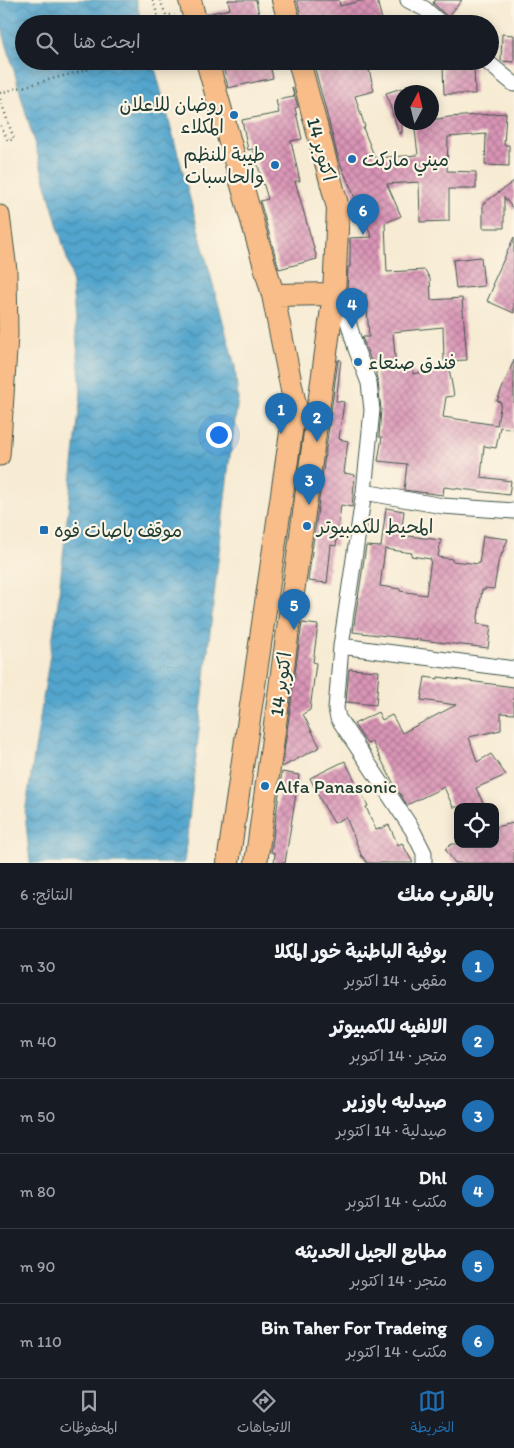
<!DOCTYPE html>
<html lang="ar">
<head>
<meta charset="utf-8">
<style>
  :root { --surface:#171b24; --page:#20242c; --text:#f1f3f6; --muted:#9ea1a6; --line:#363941; --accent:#1f6fb2 }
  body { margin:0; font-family:Itim,"Playpen Sans Arabic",sans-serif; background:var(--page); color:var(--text); direction:rtl }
  .controls { position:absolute; right:15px; bottom:15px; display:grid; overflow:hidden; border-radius:10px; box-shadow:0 2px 12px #0003 }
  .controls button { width:45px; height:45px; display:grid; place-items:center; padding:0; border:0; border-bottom:1px solid var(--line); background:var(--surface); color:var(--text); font:25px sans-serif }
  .compass { position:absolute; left:394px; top:85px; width:45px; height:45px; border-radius:50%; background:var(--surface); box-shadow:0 2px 12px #0003; rotate:7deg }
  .you { position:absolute; left:218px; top:434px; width:18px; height:18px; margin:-12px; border:4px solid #fff; border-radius:50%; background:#1a73e8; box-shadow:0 0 0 8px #1a73e833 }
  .badge { display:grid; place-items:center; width:32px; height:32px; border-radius:50%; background:var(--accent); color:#fff; font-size:16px; font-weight:700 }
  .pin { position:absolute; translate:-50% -41px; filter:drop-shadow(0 1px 2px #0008) }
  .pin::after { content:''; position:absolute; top:26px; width:18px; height:15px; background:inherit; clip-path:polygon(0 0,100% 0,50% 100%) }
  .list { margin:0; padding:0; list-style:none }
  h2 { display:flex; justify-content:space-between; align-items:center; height:65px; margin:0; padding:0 20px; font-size:21px }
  h2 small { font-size:16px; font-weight:400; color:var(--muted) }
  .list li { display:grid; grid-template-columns:32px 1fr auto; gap:15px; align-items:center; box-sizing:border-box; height:75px; padding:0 20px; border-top:1px solid var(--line) }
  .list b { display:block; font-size:19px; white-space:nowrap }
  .list p { margin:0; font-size:16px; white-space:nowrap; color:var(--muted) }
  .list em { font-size:16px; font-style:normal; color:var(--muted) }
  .icon { flex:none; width:28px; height:28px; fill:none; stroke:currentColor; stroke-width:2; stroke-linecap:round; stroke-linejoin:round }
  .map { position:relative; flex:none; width:514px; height:863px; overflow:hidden; direction:ltr }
  .search { position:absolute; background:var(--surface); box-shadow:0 2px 12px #0003; left:15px; right:15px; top:15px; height:55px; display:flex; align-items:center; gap:12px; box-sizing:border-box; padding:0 18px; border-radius:28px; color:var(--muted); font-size:19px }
  .sheet { height:515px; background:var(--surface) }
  nav { display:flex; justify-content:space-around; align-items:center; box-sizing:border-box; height:70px; border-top:1px solid var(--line); background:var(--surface); font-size:14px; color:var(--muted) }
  nav a { display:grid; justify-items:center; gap:2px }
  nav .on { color:var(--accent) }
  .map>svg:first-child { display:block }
</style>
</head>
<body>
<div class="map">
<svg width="514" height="863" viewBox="0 0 514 863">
  <defs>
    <pattern id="water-waves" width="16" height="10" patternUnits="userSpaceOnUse" patternTransform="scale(1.25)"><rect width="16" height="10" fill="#52a5cd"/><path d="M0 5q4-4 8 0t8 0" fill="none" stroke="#4388a7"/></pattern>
    <pattern id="building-cross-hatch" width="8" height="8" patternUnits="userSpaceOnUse" patternTransform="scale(1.25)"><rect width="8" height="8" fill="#da94b6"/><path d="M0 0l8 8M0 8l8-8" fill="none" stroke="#b07a95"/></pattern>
  </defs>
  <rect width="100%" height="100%" fill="#fcf5e5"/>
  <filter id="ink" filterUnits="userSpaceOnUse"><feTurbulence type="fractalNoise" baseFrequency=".02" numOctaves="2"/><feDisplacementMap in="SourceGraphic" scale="10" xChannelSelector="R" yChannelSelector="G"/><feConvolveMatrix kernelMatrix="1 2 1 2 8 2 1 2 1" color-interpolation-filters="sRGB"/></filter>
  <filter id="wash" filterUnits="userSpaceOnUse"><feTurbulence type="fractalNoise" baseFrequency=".0096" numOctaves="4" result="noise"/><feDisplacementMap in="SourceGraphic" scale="20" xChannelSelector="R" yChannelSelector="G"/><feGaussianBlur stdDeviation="1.12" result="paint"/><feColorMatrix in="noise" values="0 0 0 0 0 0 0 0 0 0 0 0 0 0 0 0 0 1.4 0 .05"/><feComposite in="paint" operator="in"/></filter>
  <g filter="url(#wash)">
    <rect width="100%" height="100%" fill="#f7ebd3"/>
    <path fill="url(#water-waves)" stroke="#387180" d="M0,0H136L142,24H24V61H153L235,366L238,399L229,463L184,863H30L25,813L57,610L81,393L71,273L0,21Z"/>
    <g id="blocks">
      <path fill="url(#building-cross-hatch)" fill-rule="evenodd" d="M228,0H256L261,24H209L207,14L230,9Z
        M297,0H339L340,6L365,0H377L383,24H303Z
        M435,0H462L448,17L433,3Z
        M502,34L514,35V62L501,61Z
        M222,61H269L273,78L228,88Z
        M313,61H367L374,91L355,96L365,127L363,128L375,158L418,155L414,122H432V120L449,117L506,113L504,145H509V166L485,165L486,134L448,137L447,171L476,172V189H449V221L420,222L419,182L387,184L401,216L385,223L387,272L425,270L430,279L431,300L462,298L467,360L444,361L443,327L393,332L396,368H413V374L449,368L454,396L446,397L443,417L497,425L501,402L497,401L514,360V429L500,427L496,448L484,446L481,477L511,481L509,495L444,487L443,495L404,490L407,464L378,461L382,437H379L381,409L378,382L376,375V361H371L362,337H369L366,294L347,295L348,267H350V238L372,237L339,161Z
        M443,66H474L475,94H444Z
        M292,87L298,107L295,108L302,139L291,141L300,181H295L317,259L279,269L260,201L268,199L253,149L248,150L242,120L279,113L276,100L294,97Z
        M402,88V133H399L386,93Z
        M514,181V210L504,197V228H483V204Z
        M514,237V313L487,301L494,285H492Z
        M481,257L484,286L456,289L453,260Z
        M338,360H341L336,401L344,402L339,439L348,441L344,473L355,475L352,507L341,505L336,546L331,545L327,583L308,581Z
        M386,508L404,511L401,535L441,540L438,557L452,559V561L479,564L483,536L508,539L498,563L494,589L485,588V590H482L477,624L491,626L488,648L353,632L366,546L381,547ZM385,549L412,553L411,556L431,559L426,595L400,591V589L380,586Z
        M302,623L318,625L313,662L316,663L310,710L303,714L320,747L282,767Z
        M349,669L379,671L376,705L346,702Z
        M425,677L438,679V677L514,687V714L501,713V730L469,737L477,762L491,754L506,775L476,788L485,807H453L444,787L407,805L395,786L372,742L367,744L354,724L378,712L382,720L392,715L402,733L456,705L421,700Z
        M345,761L368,806L366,807L376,830L389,825L398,845L402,843L413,863H367L363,857H362L346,817L334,823L321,801L310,778Z
        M282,772L299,775L285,863H274L275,853L271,852Z
        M514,823V863H455L445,849L452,844H495V827Z"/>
    </g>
  </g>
  <g filter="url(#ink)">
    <use href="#blocks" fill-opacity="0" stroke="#3f574c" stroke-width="1"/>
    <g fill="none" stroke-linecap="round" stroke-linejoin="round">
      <defs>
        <path id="minor" d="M408,0L425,9L442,24
          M486,61L514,84
          M334,294L346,314L356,349L369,383L372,410L364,492L341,646
          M364,492L443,506L514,511
          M424,863V853L412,829L338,718L336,709L341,646L514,669"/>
        <path id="major" d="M0,215L7,270L8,335L0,456"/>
        <path id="highway" d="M190,0L196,24
          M283,0L290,24
          M207,61L273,295L295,405L228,863
          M273,295L334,294
          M256,863L334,294L338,208L299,61"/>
      </defs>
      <use href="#minor" stroke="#3f574c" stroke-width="17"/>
      <use href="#major" stroke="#3f574c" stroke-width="21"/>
      <use href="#highway" stroke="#3f574c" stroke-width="24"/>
      <path stroke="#3f574c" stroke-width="2.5" stroke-dasharray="1 4" stroke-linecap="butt" d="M153,0L160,24
        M160,0L166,15H175
        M0,93L118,61
        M0,99L14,139L8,141L0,124"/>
      <use href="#minor" stroke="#fff" stroke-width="15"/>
      <use href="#major" stroke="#f8bd89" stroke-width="19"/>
      <use href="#highway" stroke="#f8bd89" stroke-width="22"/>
    </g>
  </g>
  <g fill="#1f6fb2" stroke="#fcf5e5" stroke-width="2">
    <circle cx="234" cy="115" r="5"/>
    <circle cx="352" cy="159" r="5"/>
    <circle cx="275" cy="165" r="5"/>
    <circle cx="358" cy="362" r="5"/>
    <circle cx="307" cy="526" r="5"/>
    <rect x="39" y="525" width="10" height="10" rx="2.5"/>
    <circle cx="265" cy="786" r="5"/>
  </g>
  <g text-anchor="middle" stroke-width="4.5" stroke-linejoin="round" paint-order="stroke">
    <g font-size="19" fill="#1f3d34" stroke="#fcf5e5" text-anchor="start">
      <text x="224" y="111" text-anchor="end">روضان للاعلان<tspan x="224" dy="22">المكلاء</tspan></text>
      <text x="265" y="161" text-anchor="end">طيبة للنظم<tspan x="265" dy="22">والحاسبات</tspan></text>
      <text x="362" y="166">ميني ماركت</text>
      <text x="368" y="369">فندق صنعاء</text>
      <text x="317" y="533">المحيط للكمبيوتر</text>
      <text x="54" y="537">موقف باصات فوه</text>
      <text x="275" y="793">Alfa Panasonic</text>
    </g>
    <g font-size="19" fill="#1f3d34" stroke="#fcf5e5">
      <text transform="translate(322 149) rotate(75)" y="7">14 اكتوبر</text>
      <text transform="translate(280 684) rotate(-82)" y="7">14 اكتوبر</text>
    </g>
  </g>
</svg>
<div class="controls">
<button><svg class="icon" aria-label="locate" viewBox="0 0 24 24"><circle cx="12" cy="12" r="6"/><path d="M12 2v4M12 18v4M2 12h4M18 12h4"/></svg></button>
</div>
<svg class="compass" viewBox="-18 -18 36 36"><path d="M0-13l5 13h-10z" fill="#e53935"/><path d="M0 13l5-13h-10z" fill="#9ea1a6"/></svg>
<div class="you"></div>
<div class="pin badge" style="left:281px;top:434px">1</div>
<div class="pin badge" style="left:317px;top:442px">2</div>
<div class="pin badge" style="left:309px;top:505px">3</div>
<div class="pin badge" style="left:352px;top:329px">4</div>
<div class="pin badge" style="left:294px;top:630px">5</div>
<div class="pin badge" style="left:363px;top:235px">6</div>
<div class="search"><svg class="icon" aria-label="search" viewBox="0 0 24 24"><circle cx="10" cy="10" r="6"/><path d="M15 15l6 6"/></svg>ابحث هنا</div>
</div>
<section class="sheet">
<h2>بالقرب منك<small>النتائج: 6</small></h2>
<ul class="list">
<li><span class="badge">1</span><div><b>بوفية الباطنية خور المكلا</b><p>مقهى · 14 اكتوبر</p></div><em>30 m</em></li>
<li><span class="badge">2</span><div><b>الالفيه للكمبيوتر</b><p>متجر · 14 اكتوبر</p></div><em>40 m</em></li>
<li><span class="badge">3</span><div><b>صيدليه باوزير</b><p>صيدلية · 14 اكتوبر</p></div><em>50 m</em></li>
<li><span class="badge">4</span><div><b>Dhl</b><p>مكتب · 14 اكتوبر</p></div><em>80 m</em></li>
<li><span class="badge">5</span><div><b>مطابع الجيل الحديثه</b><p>متجر · 14 اكتوبر</p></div><em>90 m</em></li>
<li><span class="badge">6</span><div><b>Bin Taher For Tradeing</b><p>مكتب · 14 اكتوبر</p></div><em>110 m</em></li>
</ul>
</section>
<nav>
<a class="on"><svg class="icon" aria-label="map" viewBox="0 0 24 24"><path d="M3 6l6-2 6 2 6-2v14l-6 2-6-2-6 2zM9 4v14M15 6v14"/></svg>الخريطة</a>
<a><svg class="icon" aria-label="directions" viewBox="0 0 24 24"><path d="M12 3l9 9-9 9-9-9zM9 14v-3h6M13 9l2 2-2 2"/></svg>الاتجاهات</a>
<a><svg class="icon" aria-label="saved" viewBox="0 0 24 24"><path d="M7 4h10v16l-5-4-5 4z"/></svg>المحفوظات</a>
</nav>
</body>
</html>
